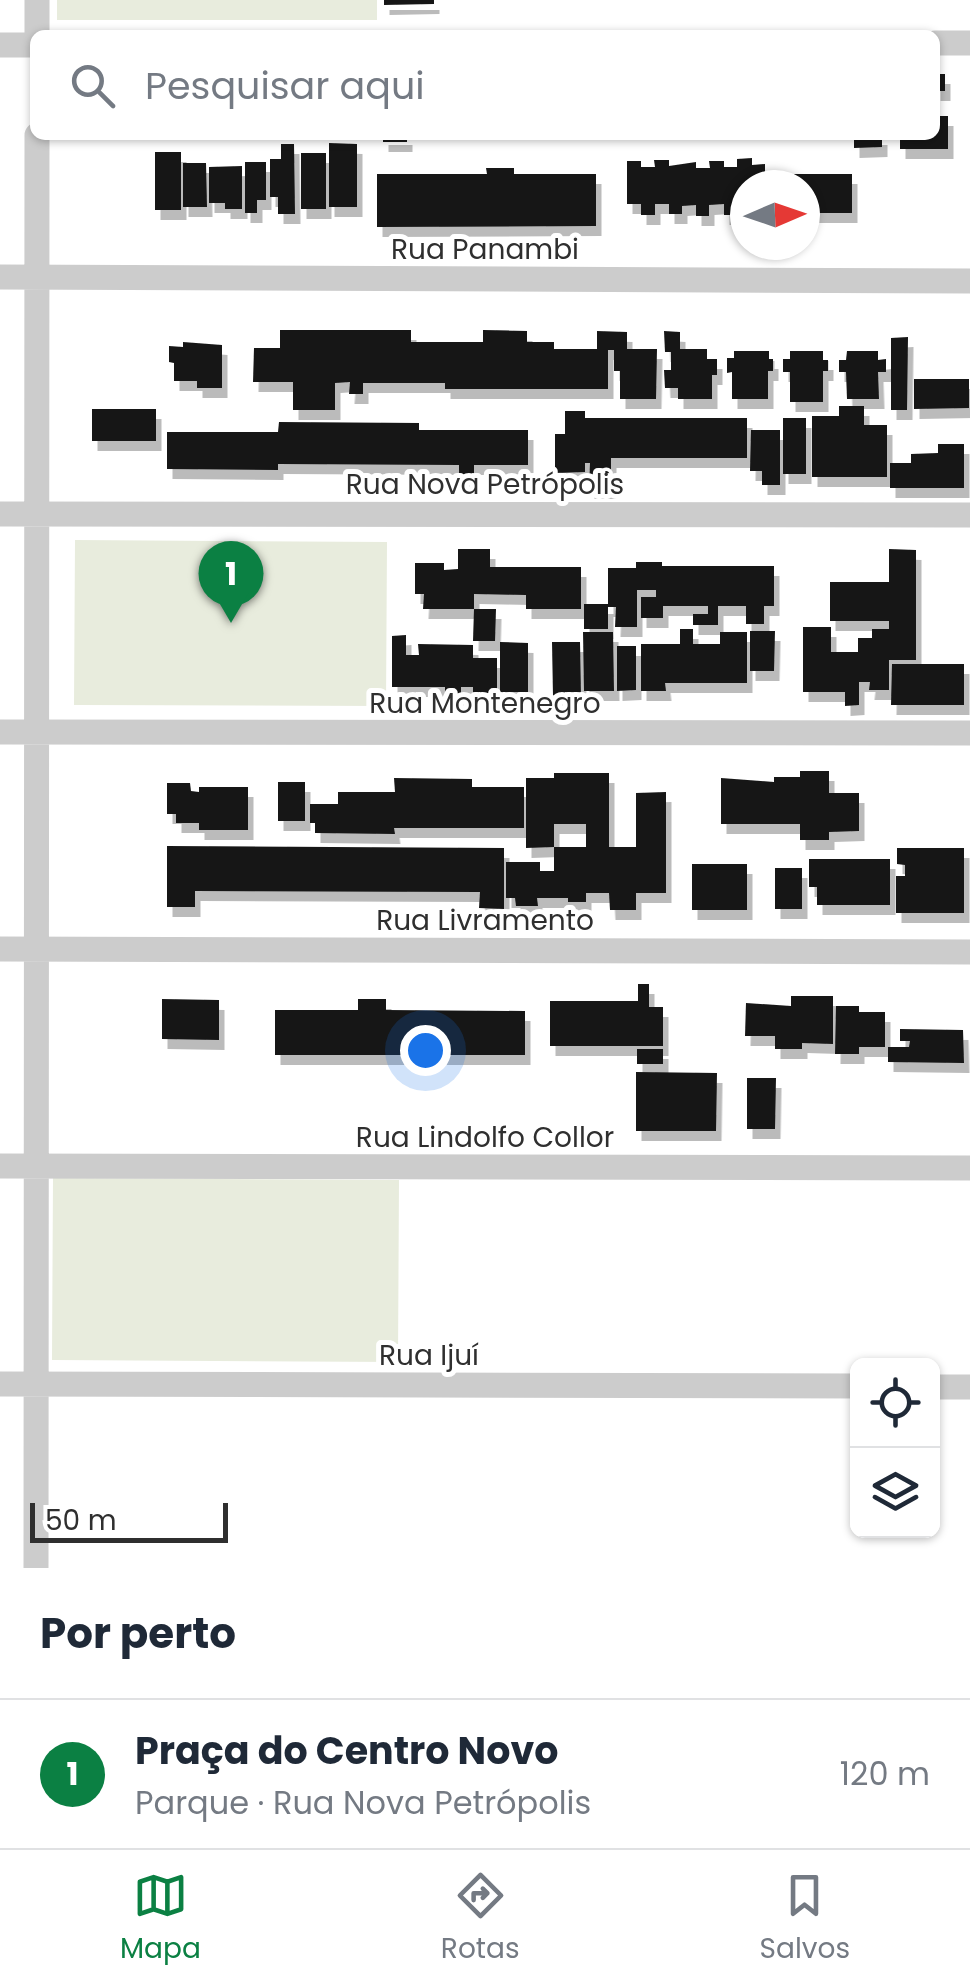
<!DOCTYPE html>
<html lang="pt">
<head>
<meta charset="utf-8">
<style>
  :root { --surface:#fff; --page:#f6f6f7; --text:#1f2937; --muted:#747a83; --line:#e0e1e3; --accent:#0b8043 }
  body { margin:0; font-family:Poppins,sans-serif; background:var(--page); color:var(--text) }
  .controls { position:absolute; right:30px; bottom:30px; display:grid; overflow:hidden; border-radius:15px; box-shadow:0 2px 8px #0004 }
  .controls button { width:90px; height:90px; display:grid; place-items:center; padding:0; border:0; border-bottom:2px solid var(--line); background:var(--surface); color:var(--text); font:50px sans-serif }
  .compass { position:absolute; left:730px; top:170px; width:90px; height:90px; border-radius:50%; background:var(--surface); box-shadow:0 2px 8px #0004; rotate:88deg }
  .scale { position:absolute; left:30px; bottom:25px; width:198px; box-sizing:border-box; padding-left:10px; border:5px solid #2f2f2f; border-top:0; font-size:28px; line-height:35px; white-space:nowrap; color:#2f2f2f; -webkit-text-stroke:8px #fff; paint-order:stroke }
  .you { position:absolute; left:425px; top:1050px; width:35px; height:35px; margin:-25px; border:8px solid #fff; border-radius:50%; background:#1a73e8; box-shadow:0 0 0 15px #1a73e833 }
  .badge { display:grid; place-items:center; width:65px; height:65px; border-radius:50%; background:var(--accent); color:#fff; font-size:32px; font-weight:700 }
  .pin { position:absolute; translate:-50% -82px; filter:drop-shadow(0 2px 5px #0008) }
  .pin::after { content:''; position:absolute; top:52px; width:35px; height:30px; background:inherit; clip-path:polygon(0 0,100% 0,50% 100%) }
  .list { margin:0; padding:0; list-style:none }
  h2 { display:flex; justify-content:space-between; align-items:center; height:130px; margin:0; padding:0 40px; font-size:42px }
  h2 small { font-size:32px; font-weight:400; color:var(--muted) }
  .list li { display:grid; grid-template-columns:65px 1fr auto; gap:30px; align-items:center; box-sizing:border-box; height:150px; padding:0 40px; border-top:2px solid var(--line) }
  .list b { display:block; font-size:38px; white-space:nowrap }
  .list p { margin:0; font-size:32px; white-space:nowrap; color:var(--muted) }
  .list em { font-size:32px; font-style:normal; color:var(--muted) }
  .icon { flex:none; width:55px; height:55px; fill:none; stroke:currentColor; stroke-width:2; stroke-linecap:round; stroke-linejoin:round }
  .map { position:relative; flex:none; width:970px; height:1568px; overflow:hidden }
  .search { position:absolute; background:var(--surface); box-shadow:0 2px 8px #0004; left:30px; right:30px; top:30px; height:110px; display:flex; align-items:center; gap:25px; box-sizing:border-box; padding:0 35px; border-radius:15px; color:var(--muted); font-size:38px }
  .sheet { height:280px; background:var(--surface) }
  nav { display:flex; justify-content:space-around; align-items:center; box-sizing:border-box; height:140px; border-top:2px solid var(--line); background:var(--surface); font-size:28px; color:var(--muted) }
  nav a { display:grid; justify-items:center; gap:5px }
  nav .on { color:var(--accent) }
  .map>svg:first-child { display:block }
</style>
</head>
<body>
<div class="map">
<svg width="970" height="1568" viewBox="0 0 970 1568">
  <defs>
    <filter id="shadow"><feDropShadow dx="5.5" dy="10" stdDeviation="0" flood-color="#0004"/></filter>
  </defs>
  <rect width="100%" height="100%" fill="#fff"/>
  <path fill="#e8ecdd" d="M57,0H377V20H57Z
    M75,540L387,542L386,706L74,705Z
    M53,1178L399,1180L398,1362L52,1360Z"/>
  <path fill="#161616" filter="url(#shadow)" d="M384,0H434V4L384,5Z
    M935,74H945V91H935Z
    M935,116H948V149H900V135H935Z
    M383,135H407V142H383Z
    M854,135H882V147L854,148Z
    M329,143L357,144V207H329Z
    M281,144H294L295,214H278V197H270V159H281Z
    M155,152H181V210H155Z
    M301,153H326V209H301Z
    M752,158V165L765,164V174H852V213H805V185H745V202H737V215H724V204L709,205V216H696V205L682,206V214H669V204H655V215H641V204H627V161H641V167H655L654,160H669V166L696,162V168H710L709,161H724V167H737V159Z
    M245,162H266V200H257V213H245Z
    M183,163H206L207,207H183Z
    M242,166V209H225V203H209V167Z
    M486,168H514V174H596V226L377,227V174H487Z
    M280,330H411V342H483V330L527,331V342H554V349H597V331L627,332V349H657L656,399H620V371H614V350H608V389H445V383H363V394H349L350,382L335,383V410H293V382H253L254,348H280Z
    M664,331L680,332V349H707V359H717V375H712V399H678V388H665L664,370H671V352H665Z
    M908,337L907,410H891V338Z
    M183,342L222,345V388H197V381H174V363L169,362V346L183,347Z
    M734,351H769V359H773V371H768V399H732V372L727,373V358H734Z
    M790,351H823V360H828V371H823V402H790V372H783V359H790Z
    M847,351H878V360L886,359V372H878L879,399H847L846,372H839V360H846Z
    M914,379H969V408L914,409Z
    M839,406H864V425H887V477H812V416H839Z
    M92,409H156V441H92Z
    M565,411H585V418H747V458H611V489H589L590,463H585V472L555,473V434H565Z
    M783,418H806V474H783Z
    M279,422L419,423V430H528V465H474V479H459V465L278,464V470L167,469V432H278Z
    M751,430H780V485H762V471H750Z
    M938,444H964V488H890V463H911V454L938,453Z
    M458,549H490V567H581V609H526V595L474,594V609H423L424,594H415V563H444V570L458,569Z
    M889,549L916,550V660H889V690H869L870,682H859V705L845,706V692H803V627H831V652H858V638H872V629H889V621H830V582H889Z
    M636,562H662V566H774V606H764V624H746V606H718V625H693V614H708V606H663V618H641V597H656V590H637V627H615L616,607H608V629H584V604H608V568H636Z
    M474,609H496L495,641H473Z
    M680,629H693V644H720V632H747V683H665L666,691H641V644H680Z
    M750,631H775L774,671H750Z
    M583,632H613L614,691H584Z
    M406,635V655H419L418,644L473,645V658H497V693H473V687H461V698H445V687H392V636Z
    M500,642L528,643V692H500Z
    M552,642H580L581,696H553Z
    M617,646H636V690L617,691Z
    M892,664H964V705H891Z
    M800,771H829V793H859V831L829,832V840H800V824H721V778L774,782V777H800Z
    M554,773H609V847H636V793L666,792V893H636V910H610L609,893H586V902H568V898H537L538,906H516L515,898H506V862H540V871H554V847H586V824H554V847L526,848V778H554Z
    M394,778L472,779V787H524V828H394L395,834L315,833V823H310V804H338V792H395Z
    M278,782H305V821H278Z
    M167,783H190L191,791L199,792V787H248V830H199V823H176V814H167Z
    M167,846L504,848V909L479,908L480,892L195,891V907H167Z
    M897,848H964V913H896V876H905V865L897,864Z
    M809,859H890V905H817V887H809Z
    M692,864H747V910H692Z
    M775,868H802V909H775Z
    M638,984H649V1007H663V1046H550V1001H638Z
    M791,996H833V1044L802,1043V1049H775V1036H745L746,1003L791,1006Z
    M162,999L219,1000V1040L162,1039Z
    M358,999H386V1010L525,1011V1055H275V1010H358Z
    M836,1006H859V1012H885V1047H859V1054H835Z
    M900,1029L963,1030L964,1063L888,1062V1047H909L910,1041H900Z
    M637,1049H663V1064H637Z
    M636,1072L717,1073L716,1131H636Z
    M747,1078H776L775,1129H747Z"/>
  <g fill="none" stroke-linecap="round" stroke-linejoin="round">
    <path stroke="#ccc" stroke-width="25" d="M37,35V0
      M935,43H970
      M0,45H35
      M0,277L970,281
      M0,514L970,515
      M0,732L970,733
      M0,949L970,952
      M0,1166L970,1168
      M0,1384L858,1386
      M932,1387H970
      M36,1568L37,135"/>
  </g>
  <g text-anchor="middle" stroke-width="10" stroke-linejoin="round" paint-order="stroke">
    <g font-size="28" fill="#2f2f2f" stroke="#fff">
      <text x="485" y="259">Rua Panambi</text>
      <text x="485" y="494">Rua Nova Petrópolis</text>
      <text x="485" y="713">Rua Montenegro</text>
      <text x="485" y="930">Rua Livramento</text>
      <text x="485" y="1147">Rua Lindolfo Collor</text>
      <text x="429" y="1365">Rua Ijuí</text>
    </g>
  </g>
</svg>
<div class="controls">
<button><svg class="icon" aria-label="locate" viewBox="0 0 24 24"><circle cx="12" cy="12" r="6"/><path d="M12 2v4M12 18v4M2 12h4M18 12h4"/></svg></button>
<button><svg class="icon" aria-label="layers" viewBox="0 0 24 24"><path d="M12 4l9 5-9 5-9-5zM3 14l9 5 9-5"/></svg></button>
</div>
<svg class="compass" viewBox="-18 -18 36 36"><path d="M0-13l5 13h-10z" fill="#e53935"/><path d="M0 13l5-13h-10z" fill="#747a83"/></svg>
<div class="scale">50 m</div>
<div class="you"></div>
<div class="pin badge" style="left:231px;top:623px">1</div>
<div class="search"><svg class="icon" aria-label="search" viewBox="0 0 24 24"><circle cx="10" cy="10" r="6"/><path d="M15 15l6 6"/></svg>Pesquisar aqui</div>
</div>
<section class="sheet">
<h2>Por perto<small></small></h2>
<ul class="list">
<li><span class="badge">1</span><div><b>Praça do Centro Novo</b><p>Parque · Rua Nova Petrópolis</p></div><em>120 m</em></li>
</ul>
</section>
<nav>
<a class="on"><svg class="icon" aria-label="map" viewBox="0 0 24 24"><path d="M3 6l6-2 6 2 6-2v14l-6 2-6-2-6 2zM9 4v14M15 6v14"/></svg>Mapa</a>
<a><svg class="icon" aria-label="directions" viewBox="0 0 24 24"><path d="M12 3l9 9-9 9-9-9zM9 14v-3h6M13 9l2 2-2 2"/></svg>Rotas</a>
<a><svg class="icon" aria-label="saved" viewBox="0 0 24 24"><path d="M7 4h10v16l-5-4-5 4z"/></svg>Salvos</a>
</nav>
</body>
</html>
